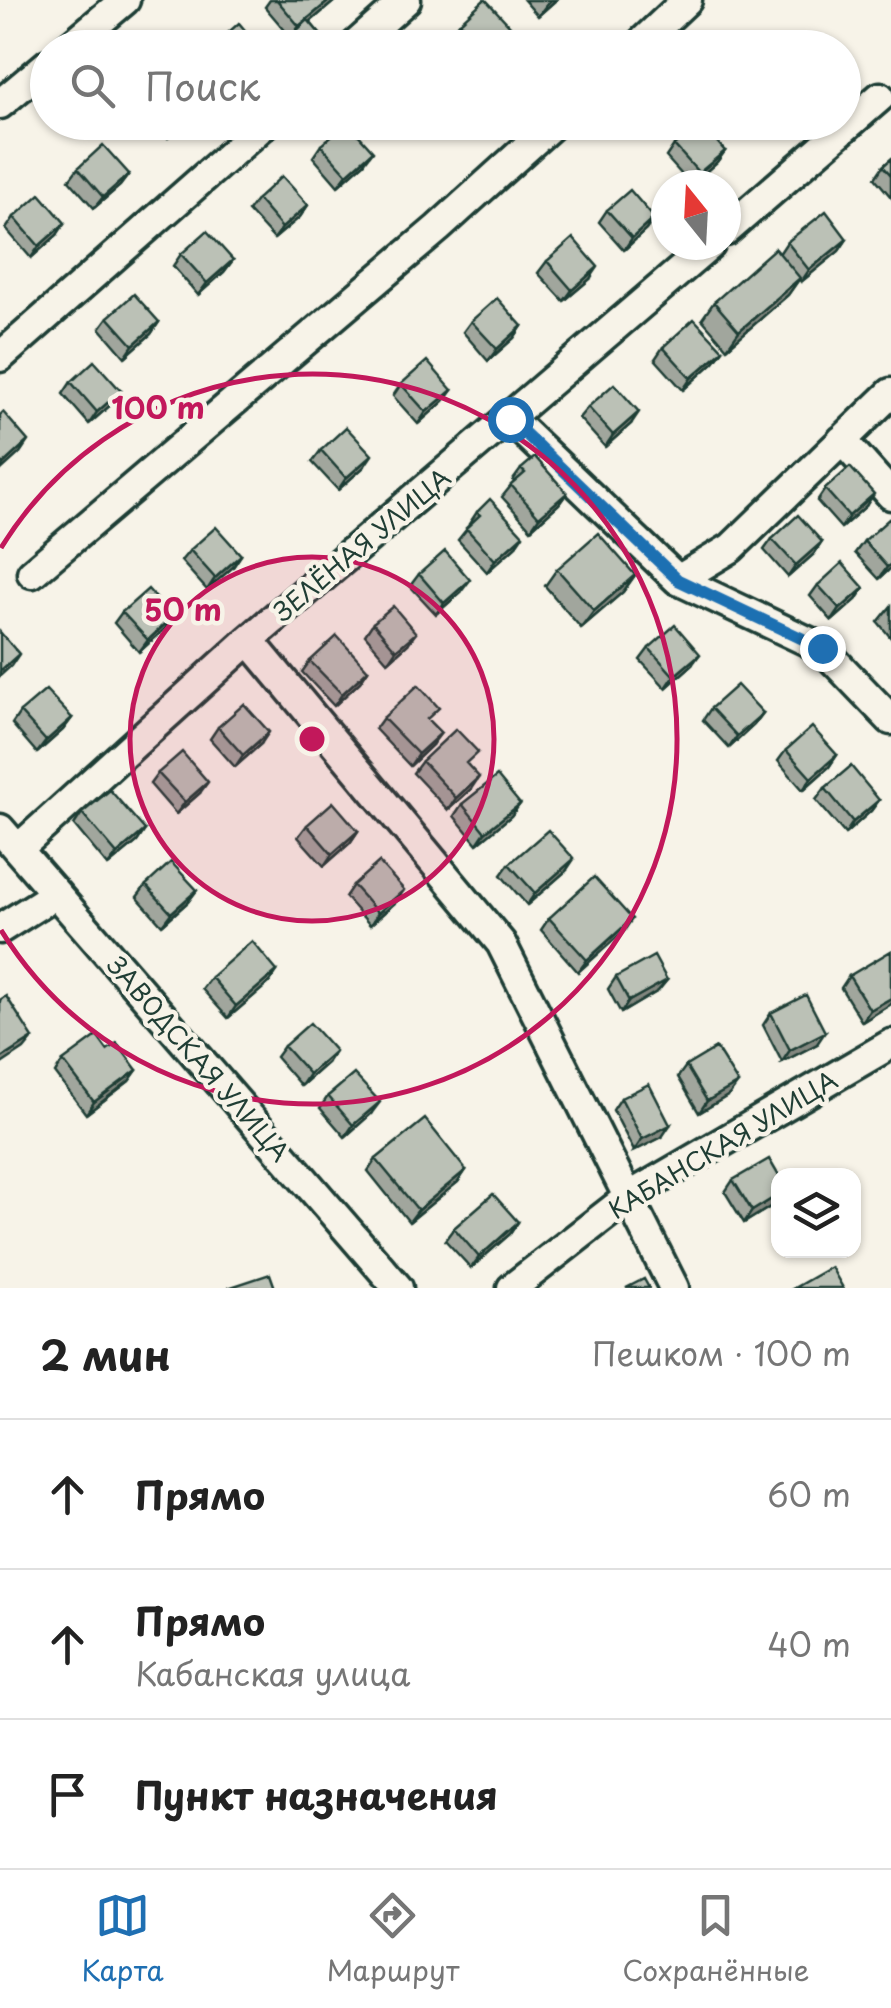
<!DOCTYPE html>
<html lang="ru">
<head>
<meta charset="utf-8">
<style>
  :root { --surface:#fff; --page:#f6f6f6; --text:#222; --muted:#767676; --line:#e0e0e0; --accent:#1f6fb2 }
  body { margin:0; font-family:"Playpen Sans",sans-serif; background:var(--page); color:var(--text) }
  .controls { position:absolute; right:30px; bottom:30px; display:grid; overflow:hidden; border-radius:20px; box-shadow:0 2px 8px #0004 }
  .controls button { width:90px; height:90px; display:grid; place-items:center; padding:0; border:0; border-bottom:2px solid var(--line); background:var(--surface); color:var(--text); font:50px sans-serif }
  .compass { position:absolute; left:651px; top:170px; width:90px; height:90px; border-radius:50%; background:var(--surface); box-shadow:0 2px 8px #0004; rotate:342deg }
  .stop { position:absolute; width:30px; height:30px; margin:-22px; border:8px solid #1f6fb2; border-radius:50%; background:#fff }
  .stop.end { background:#1f6fb2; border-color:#fff; box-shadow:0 2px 10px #0008 }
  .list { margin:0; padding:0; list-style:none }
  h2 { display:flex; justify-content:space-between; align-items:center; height:130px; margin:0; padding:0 40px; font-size:42px }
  h2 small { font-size:32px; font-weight:400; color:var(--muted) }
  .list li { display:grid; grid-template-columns:65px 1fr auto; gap:30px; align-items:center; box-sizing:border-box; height:150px; padding:0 40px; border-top:2px solid var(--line) }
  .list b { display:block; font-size:38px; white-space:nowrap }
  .list p { margin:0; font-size:32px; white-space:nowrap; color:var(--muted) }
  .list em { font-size:32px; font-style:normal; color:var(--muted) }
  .icon { flex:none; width:55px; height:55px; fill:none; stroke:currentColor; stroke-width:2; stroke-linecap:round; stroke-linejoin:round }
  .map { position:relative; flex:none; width:891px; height:1288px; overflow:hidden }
  .search { position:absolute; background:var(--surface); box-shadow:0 2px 8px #0004; left:30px; right:30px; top:30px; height:110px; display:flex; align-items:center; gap:25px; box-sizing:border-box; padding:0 35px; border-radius:55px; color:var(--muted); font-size:38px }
  .sheet { height:580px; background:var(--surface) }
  nav { display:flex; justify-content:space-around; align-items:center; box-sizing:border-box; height:140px; border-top:2px solid var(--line); background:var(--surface); font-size:28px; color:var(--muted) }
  nav a { display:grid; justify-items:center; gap:5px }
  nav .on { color:var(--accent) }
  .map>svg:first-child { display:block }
</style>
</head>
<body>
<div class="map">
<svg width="891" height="1288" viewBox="0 0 891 1288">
  <rect width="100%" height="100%" fill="#f7f3e8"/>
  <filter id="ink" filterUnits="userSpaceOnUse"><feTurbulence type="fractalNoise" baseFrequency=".01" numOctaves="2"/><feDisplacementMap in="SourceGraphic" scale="20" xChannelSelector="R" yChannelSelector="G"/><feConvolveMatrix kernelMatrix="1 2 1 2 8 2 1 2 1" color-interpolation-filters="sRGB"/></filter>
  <g filter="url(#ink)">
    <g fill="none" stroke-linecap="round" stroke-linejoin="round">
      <defs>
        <path id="minor" d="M68,48L125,0
          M352,48L406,0
          M636,48L687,0
          M0,104L48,64
          M726,231L880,97
          M0,357L267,122
          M891,393L731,548L678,580L822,648L891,720
          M510,419L678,580
          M842,440L891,495
          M32,573L438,228L555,122
          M249,640L501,943L674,1288
          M0,829L398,1288
          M18,849L249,640L710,245
          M0,929L54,895
          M512,1288L630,1196L891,1044"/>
      </defs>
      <use href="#minor" stroke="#1f3d34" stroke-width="35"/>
      <use href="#minor" stroke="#f7f3e8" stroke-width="28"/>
    </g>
    <path fill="#a1a69d" stroke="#1f3d34" stroke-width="2.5" d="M270,0H336L310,22L320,34L307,48H300L265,7Z
      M524,0H556L538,16Z
      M460,22L502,39L493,48H464L451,34Z
      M154,122H185L168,138Z
      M321,145L364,163L338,186L313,157Z
      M674,145L725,151L717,162L691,185L666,157Z
      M891,159V197L875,178L883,166Z
      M78,168L129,174L120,186L94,208L69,180Z
      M257,199L308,205L300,217L274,239L248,211Z
      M607,210L654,218L646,230L624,250L599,222Z
      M14,217L57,235L31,258L6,229Z
      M847,239L839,251L801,282L799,279L788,295L727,348L702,319L714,302L779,254L787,242Z
      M181,254L233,260L224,272L198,295L173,266Z
      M547,261L590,279L564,301L538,273Z
      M108,317L159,322L151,334L125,357L100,328Z
      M471,321L522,326L514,338L488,361L463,332Z
      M663,347L723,350L714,362L683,390L655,359Z
      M71,382L121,391L113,403L89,424L63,394Z
      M401,384L452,390L444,401L418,424L393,396Z
      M588,407L631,424L605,447L579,418Z
      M321,450L364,467L338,490L312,462Z
      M521,469L567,493L559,504L531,529L502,497L514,482L513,480Z
      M825,489L866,506L841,528L817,501Z
      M477,512L515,547L487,572L458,540L470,525L469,524Z
      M772,539L822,542L814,554L788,577L764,550Z
      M864,541L891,568L879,579L855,553Z
      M190,550L241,555L233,567L207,590L181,561Z
      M557,569L635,575L623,592L581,628L545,586Z
      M419,574L461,592L436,614L410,586Z
      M818,585L856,600L832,621L810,596Z
      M891,606V638L878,622Z
      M122,612L165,629L139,652L114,623Z
      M373,623L408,644L388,662L365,635Z
      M649,648L692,665L666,688L640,660Z
      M310,661L368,670L360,682L334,706L302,672Z
      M711,708L763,713L754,725L729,748L703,720Z
      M20,712L72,718L63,730L37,753L12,724Z
      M383,718L432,745L410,766L375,729Z
      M218,727L261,744L235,767L210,739Z
      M786,750L837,755L829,767L803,790L778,761Z
      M422,761L468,765L471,789L448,810L413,773Z
      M158,773L200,793L176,814L150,784Z
      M825,788L879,800L871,811L845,834L816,800Z
      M462,804H520L511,816L477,844L454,816Z
      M82,813L145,830L137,842L108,866L74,825Z
      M307,825L358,831L350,843L324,866L298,837Z
      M509,864L566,871L527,905L501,875Z
      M146,885L197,890L188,902L162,925L137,897Z
      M353,885L396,902L370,925L345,897Z
      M549,918L624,931L578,972L541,930Z
      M277,971L269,983L228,1018L202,989L211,977Z
      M849,976L891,1004L862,1022L841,988Z
      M616,977L667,980L658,991L621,1013L608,989Z
      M771,1013L817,1044L782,1062L763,1025Z
      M284,1046L327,1063L301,1086L276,1057Z
      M107,1050L137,1070L129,1081L86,1114L55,1073L63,1061Z
      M686,1066L729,1095L699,1113L678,1077Z
      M328,1096L371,1114L345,1137L320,1108Z
      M621,1098L662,1137L634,1151L613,1110Z
      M376,1159L466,1170L458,1182L409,1222L368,1171Z
      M778,1176V1202L744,1223L725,1192L733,1180Z
      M518,1222L510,1234L471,1268L445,1240L454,1228Z"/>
    <path fill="#83877f" stroke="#1f3d34" stroke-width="2.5" d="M330,0H336L297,33L295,32L299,26Z
      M551,0H556L538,16L547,4Z
      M511,27L502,39L493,48H488Z
      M180,122H185L168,138L176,126Z
      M373,151L364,163L338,186L347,174Z
      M725,151L717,162L691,185L699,173Z
      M129,174L120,186L94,208L103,197Z
      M308,205L300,217L274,239L282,228Z
      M654,218L646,230L624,250L632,238Z
      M65,223L57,235L31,258L39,246Z
      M847,239L839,251L801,282L809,270Z
      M233,260L224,272L198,295L207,283Z
      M598,267L590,279L564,301L572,290Z
      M800,278L788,295L727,348L739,331Z
      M159,322L151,334L125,357L133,345Z
      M522,326L514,338L488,361L497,349Z
      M723,350L714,362L683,390L691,378Z
      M452,390L444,401L418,424L426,412Z
      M121,391L113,403L89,424L97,412Z
      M639,412L631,424L605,447L613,435Z
      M28,441L20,453L0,471L3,464Z
      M372,455L364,467L338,490L346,478Z
      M567,493L559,504L531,529L539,517Z
      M874,494L866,506L841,528L849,516Z
      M523,535L515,547L487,572L495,560Z
      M822,542L814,554L788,577L796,565Z
      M241,555L233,567L207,590L215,578Z
      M891,564V568L879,579L887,567Z
      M635,575L623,592L581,628L594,611Z
      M470,580L461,592L436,614L444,603Z
      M864,588L856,600L832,621L840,609Z
      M173,617L165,629L139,652L148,640Z
      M416,633L408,644L388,662L396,650Z
      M19,654L11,666L0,676V671Z
      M700,654L692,665L666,688L674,676Z
      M368,670L360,682L334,706L342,694Z
      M763,713L754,725L729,748L737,736Z
      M72,718L63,730L37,753L46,741Z
      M269,732L261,744L235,767L243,755Z
      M441,733L432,745L410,766L418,754Z
      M837,755L829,767L803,790L811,778Z
      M479,777L471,789L448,810L456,798Z
      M208,782L200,793L176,814L185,802Z
      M879,800L871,811L845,834L853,822Z
      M520,804L511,816L477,844L485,832Z
      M145,830L137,842L108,866L117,854Z
      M358,831L350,843L324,866L332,854Z
      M574,859L566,871L527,905L535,893Z
      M197,890L188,902L162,925L171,913Z
      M404,890L396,902L370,925L378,913Z
      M632,919L624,931L578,972L587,960Z
      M277,971L269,983L228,1018L236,1006Z
      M667,980L658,991L621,1013L629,1001Z
      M891,998V1004L862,1022L870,1010Z
      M825,1032L817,1044L782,1062L790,1050Z
      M33,1038L24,1049L0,1065V1059Z
      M335,1051L327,1063L301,1086L309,1074Z
      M137,1070L129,1081L86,1114L94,1102Z
      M738,1083L729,1095L699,1113L707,1101Z
      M380,1102L371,1114L345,1137L353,1125Z
      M670,1125L662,1137L634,1151L642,1139Z
      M466,1170L458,1182L409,1222L418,1210Z
      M778,1195V1202L744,1223L752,1211Z
      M518,1222L510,1234L471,1268L479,1257Z"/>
    <path fill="#bbc1b6" stroke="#1f3d34" stroke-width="2.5" d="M277,0H330L299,26Z
      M484,0H486L511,27L488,48H482L460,22Z
      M308,20L320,34L307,45L295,32Z
      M239,23L260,48H214L213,46Z
      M808,36L818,48H794Z
      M347,122L373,151L347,174L321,145Z
      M700,122L725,151L699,173L674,145Z
      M103,145L129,174L103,197L78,168Z
      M891,159V175L883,166Z
      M282,176L308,205L282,228L257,199Z
      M630,190L654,218L632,238L607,210Z
      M40,194L65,223L39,246L14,217Z
      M826,211L847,239L809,270L787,242Z
      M207,231L233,260L207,283L181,254Z
      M573,238L598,267L572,290L547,261Z
      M775,248L800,278L739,331L714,302Z
      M134,294L159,322L133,345L108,317Z
      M497,298L522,326L497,349L471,321Z
      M694,319L723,350L691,378L663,347Z
      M94,361L121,391L97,412L71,382Z
      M427,361L452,390L426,412L401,384Z
      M614,384L639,412L613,435L588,407Z
      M3,412L28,441L3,464L0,461V415Z
      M346,427L372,455L346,478L321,450Z
      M535,457L567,493L539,517L511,485L525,473L521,469Z
      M850,467L874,494L849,516L825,489Z
      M490,499L523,535L495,560L466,528L480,515L477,512Z
      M798,515L822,542L796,565L772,539Z
      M891,517V564L887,567L864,541Z
      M216,527L241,555L215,578L190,550Z
      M598,533L635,575L594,611L557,569Z
      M445,551L470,580L444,603L419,574Z
      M842,563L864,588L840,609L818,585Z
      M148,589L173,617L148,640L122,612Z
      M393,606L416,633L396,650L373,623Z
      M675,625L700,654L674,676L649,648Z
      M0,632L19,654L0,671Z
      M337,636L368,670L342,694L310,661Z
      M418,685L439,708L427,719L441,733L418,754L383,718Z
      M737,685L763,713L737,736L711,708Z
      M46,690L72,718L46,741L20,712Z
      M244,704L269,732L243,755L218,727Z
      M812,727L837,755L811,778L786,750Z
      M456,729L478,752L466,763L479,777L456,798L422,761Z
      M182,752L208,782L185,802L158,773Z
      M851,766L879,800L853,822L825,788Z
      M497,776L520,804L485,832L462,804Z
      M110,790L145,830L117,854L82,813Z
      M333,802L358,831L332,854L307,825Z
      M548,830L574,859L535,893L509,864Z
      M171,862L197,890L171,913L146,885Z
      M379,862L404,890L378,913L353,885Z
      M594,877L632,919L587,960L549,918Z
      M252,941L277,971L236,1006L211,977Z
      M891,951V998L870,1010L849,976Z
      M654,956L667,980L629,1001L616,977Z
      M806,995L825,1032L790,1050L771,1013Z
      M6,996L33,1038L0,1059V1000Z
      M310,1023L335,1051L309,1074L284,1046Z
      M97,1036L107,1050L117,1043L137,1070L94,1102L63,1061Z
      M716,1048L738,1083L707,1101L686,1066Z
      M354,1074L380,1102L353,1125L328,1096Z
      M649,1084L670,1125L642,1139L621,1098Z
      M425,1119L466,1170L418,1210L376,1159Z
      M769,1159L779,1176L778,1195L752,1211L733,1180Z
      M493,1194L518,1222L479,1257L454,1228Z
      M831,1267L843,1288H794Z
      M270,1274L275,1288H228Z
      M644,1279L649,1288H626Z"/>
  </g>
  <g fill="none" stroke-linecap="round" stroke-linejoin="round" filter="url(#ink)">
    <path stroke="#1f6fb2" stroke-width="12" d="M510,419L678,580L822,648"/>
  </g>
  <circle cx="312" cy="739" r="182" fill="#c2185b" fill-opacity=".12"/>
  <g fill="none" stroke="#c2185b" stroke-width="5">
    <circle cx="312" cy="739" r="182"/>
    <path d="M1 548A365 365 0 1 1 1 930"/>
  </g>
  <g text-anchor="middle" stroke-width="9" stroke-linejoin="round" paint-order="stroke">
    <g font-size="25" fill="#1f3d34" stroke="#f7f3e8">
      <text transform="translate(362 545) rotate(-40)" y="9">ЗЕЛЁНАЯ УЛИЦА</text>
      <text transform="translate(198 1059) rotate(49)" y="9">ЗАВОДСКАЯ УЛИЦА</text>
      <text transform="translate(723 1145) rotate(-31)" y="9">КАБАНСКАЯ УЛИЦА</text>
    </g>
  </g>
  <circle cx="312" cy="739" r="15" fill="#c2185b" stroke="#f7f3e8" stroke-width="5"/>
  <g font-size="30" text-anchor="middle" font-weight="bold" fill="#c2185b" stroke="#f7f3e8" stroke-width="9" stroke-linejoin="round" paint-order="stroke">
    <text x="158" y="419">100 m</text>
    <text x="183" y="621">50 m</text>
  </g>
</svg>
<div class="controls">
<button><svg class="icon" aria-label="layers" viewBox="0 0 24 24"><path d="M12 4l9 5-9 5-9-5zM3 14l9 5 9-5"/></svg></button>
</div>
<svg class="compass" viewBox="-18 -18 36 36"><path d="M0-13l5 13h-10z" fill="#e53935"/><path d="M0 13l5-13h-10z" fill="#767676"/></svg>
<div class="stop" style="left:510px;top:419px"></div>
<div class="stop end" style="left:822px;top:648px"></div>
<div class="search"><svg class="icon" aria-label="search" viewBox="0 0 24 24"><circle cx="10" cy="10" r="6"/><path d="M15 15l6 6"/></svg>Поиск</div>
</div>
<section class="sheet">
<h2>2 мин<small>Пешком · 100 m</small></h2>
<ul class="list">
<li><svg class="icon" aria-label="ahead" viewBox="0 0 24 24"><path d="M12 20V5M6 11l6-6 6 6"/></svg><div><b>Прямо</b></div><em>60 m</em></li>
<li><svg class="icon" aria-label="ahead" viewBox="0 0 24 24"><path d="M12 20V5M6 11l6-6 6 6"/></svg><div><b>Прямо</b><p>Кабанская улица</p></div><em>40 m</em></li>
<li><svg class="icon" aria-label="arrive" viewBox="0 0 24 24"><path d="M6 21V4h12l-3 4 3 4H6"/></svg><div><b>Пункт назначения</b></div></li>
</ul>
</section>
<nav>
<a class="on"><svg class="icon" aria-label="map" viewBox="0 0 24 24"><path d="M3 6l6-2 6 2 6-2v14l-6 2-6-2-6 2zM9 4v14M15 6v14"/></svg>Карта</a>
<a><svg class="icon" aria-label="directions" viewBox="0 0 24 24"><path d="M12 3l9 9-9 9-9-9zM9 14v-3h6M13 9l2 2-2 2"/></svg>Маршрут</a>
<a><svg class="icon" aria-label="saved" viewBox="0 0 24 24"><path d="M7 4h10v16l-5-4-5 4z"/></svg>Сохранённые</a>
</nav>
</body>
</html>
